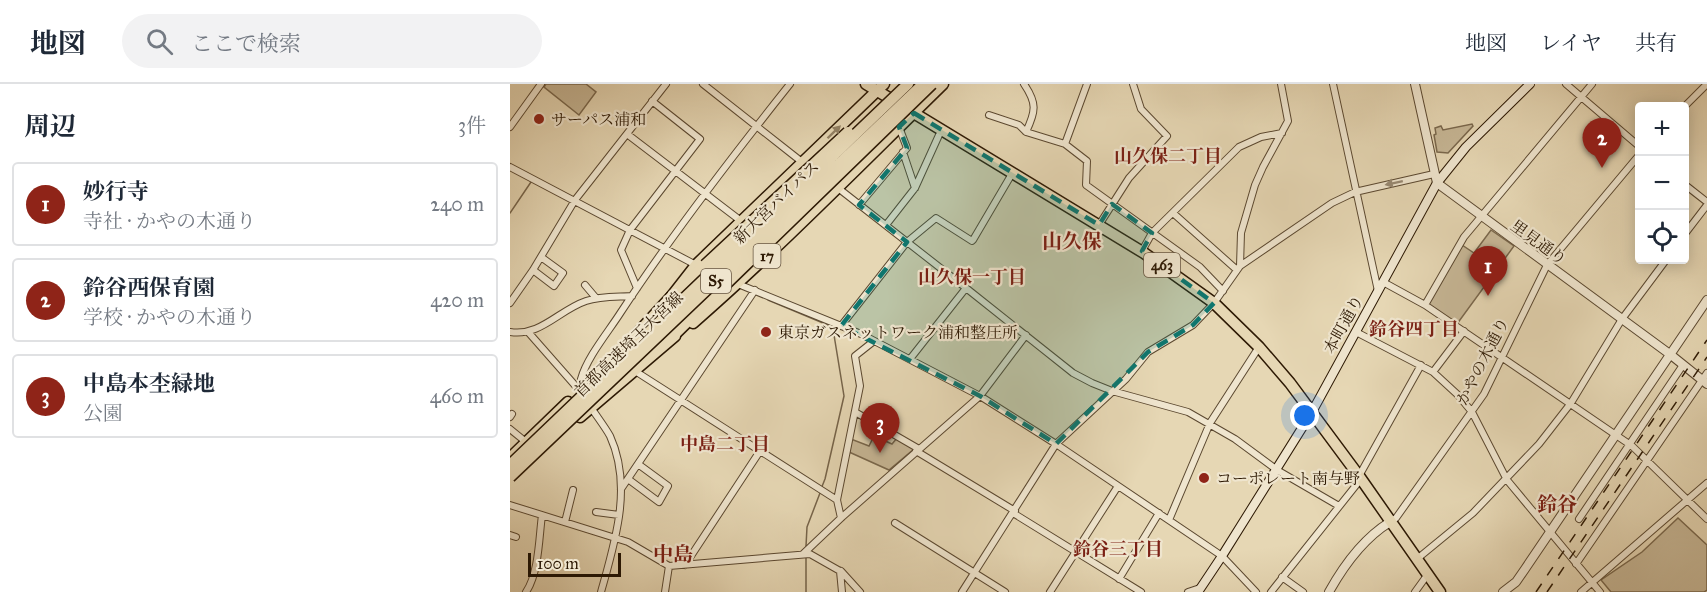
<!DOCTYPE html>
<html lang="ja">
<head>
<meta charset="utf-8">
<style>
  :root { --surface:#fff; --page:#f2f2f3; --text:#1f2937; --muted:#747a83; --line:#e0e1e3; --accent:#8f2418 }
  body { margin:0; font-family:"IM FELL Great Primer","Noto Serif JP",serif; background:var(--page); color:var(--text) }
  .controls { position:absolute; right:18px; top:18px; display:grid; overflow:hidden; border-radius:6px; box-shadow:0 3px 15px #0003 }
  .controls button { width:54px; height:54px; display:grid; place-items:center; padding:0; border:0; border-bottom:2px solid var(--line); background:var(--surface); color:var(--text); font:30px sans-serif }
  .scale { position:absolute; left:18px; bottom:15px; width:93px; box-sizing:border-box; padding-left:6px; border:3px solid #2d1904; border-top:0; font-size:16px; line-height:21px; white-space:nowrap; color:#2d1904; -webkit-text-stroke:4px #efe5ce; paint-order:stroke }
  .you { position:absolute; left:795px; top:332px; width:21px; height:21px; margin:-15px; border:4px solid #fff; border-radius:50%; background:#1a73e8; box-shadow:0 0 0 9px #1a73e833 }
  .badge { display:grid; place-items:center; width:39px; height:39px; border-radius:50%; background:var(--accent); color:#fff; font-size:20px; font-weight:700 }
  .pin { position:absolute; translate:-50% -50px; filter:drop-shadow(0 2px 3px #0008) }
  .pin::after { content:''; position:absolute; top:32px; width:21px; height:18px; background:inherit; clip-path:polygon(0 0,100% 0,50% 100%) }
  .list { margin:0; padding:0; list-style:none }
  h2 { display:flex; justify-content:space-between; align-items:center; height:78px; margin:0; padding:0 24px; font-size:26px }
  h2 small { font-size:20px; font-weight:400; color:var(--muted) }
  .list li { display:grid; grid-template-columns:39px 1fr auto; gap:18px; align-items:center; box-sizing:border-box; height:84px; margin:0 12px 12px; padding:0 12px; border:2px solid var(--line); border-radius:6px }
  .list b { display:block; font-size:22px; white-space:nowrap }
  .list p { margin:0; font-size:20px; white-space:nowrap; color:var(--muted) }
  .list em { font-size:20px; font-style:normal; color:var(--muted) }
  .icon { flex:none; width:33px; height:33px; fill:none; stroke:currentColor; stroke-width:2; stroke-linecap:round; stroke-linejoin:round }
  .map { position:relative; flex:none; width:1197px; height:508px; overflow:hidden }
  header { display:flex; align-items:center; gap:36px; box-sizing:border-box; height:84px; padding:0 30px; background:var(--surface); border-bottom:2px solid var(--line) }
  header strong { font-size:28px }
  nav { display:flex; gap:33px; margin-inline-start:auto; font-size:21px }
  .search { width:420px; height:54px; background:var(--page); display:flex; align-items:center; gap:15px; box-sizing:border-box; padding:0 21px; border-radius:33px; color:var(--muted); font-size:22px }
  main { display:flex }
  aside { flex:1; background:var(--surface) }
  .map>svg:first-child { display:block }
</style>
</head>
<body>
<header>
<strong>地図</strong>
<div class="search"><svg class="icon" aria-label="search" viewBox="0 0 24 24"><circle cx="10" cy="10" r="6"/><path d="M15 15l6 6"/></svg>ここで検索</div>
<nav><a>地図</a><a>レイヤ</a><a>共有</a></nav>
</header>
<main>
<aside>
<h2>周辺<small>3件</small></h2>
<ul class="list">
<li><span class="badge">1</span><div><b>妙行寺</b><p>寺社 · かやの木通り</p></div><em>240 m</em></li>
<li><span class="badge">2</span><div><b>鈴谷西保育園</b><p>学校 · かやの木通り</p></div><em>420 m</em></li>
<li><span class="badge">3</span><div><b>中島本杢緑地</b><p>公園</p></div><em>460 m</em></li>
</ul>
</aside>
<div class="map">
<svg width="1197" height="508" viewBox="0 0 1197 508">
  <rect width="100%" height="100%" fill="#e6d7b4"/>
  <filter id="stains"><feTurbulence type="fractalNoise" baseFrequency=".00333" numOctaves="4"/><feColorMatrix values="0 0 0 0 .2 0 0 0 0 .09 0 0 0 0 .02 0 0 0 .5 -.17"/></filter>
  <radialGradient id="worn" r=".72"><stop offset=".6" stop-color="#630" stop-opacity="0"/><stop offset="1" stop-color="#630" stop-opacity=".3"/></radialGradient>
  <path fill="#c7b796" stroke="#7a684d" stroke-width="1.5" d="M36,0H76L86,8L69,31L34,3Z
    M962,40L963,42L938,69L927,68L924,51L926,50L925,44L931,42L933,46Z
    M981,146L1004,162L947,240L917,220L952,161L964,169Z
    M364,352L382,360L387,354L404,365L379,386L339,368L341,355L359,362Z
    M1168,434L1197,461V506L1194,508H1101L1091,496L1132,468Z"/>
  <g fill="none" stroke-linecap="round" stroke-linejoin="round">
    <path stroke="#76644a" stroke-width="1.5" d="M0,129L21,98
      M258,216L325,244L324,251L334,312L315,395L311,405
      M296,462L297,443L310,409
      M296,508V473"/>
    <defs>
      <path id="minor" d="M193,0L292,78
        M514,0C527,19 526,27 516,48
        M823,0L868,207
        M1056,0L1130,63
        M1174,23L1197,0
        M479,31L509,41L516,48L555,60L577,77L576,101L690,183L713,207
        M0,43L31,0
        M117,50L231,137
        M555,60L577,0
        M393,68L405,104
        M0,83L186,181
        M1174,100L1197,118
        M328,104L456,204
        M349,121L397,64L389,43
        M663,129L727,186
        M376,141L405,104L429,51
        M589,141L619,94L657,52L631,25L623,0
        M1174,151L1197,121
        M632,167L642,149L729,63L751,53L772,49
        M730,182L731,149L745,101L753,83L778,37L771,0
        M23,186L44,202L53,189L31,173
        M873,198L915,221L1122,362L1197,435
        M228,200L351,250L470,312L546,360L712,472L746,508
        M75,201L86,214
        M127,204L111,166L120,146L190,55L142,17
        M0,219L23,186L65,116L156,0
        M915,221L954,153L1082,0
        M331,242L397,158L426,134L462,157L463,156L503,88
        M0,248C30,253 49,226 76,217C90,212 107,213 122,212
        M846,248L923,288L948,311L962,328L997,396L1090,508
        M19,249L70,307
        M400,275L456,204L563,289L582,299L602,307L678,328L725,355L767,386L829,422
        M125,287L327,416
        M923,288L954,247
        M71,295C77,273 99,247 111,228C163,149 221,74 280,0
        M82,325C88,334 95,343 100,352C123,402 105,458 91,508
        M345,328L409,365
        M0,333L2,330
        M0,345L16,358
        M406,367L505,427
        M849,392L911,281
        M118,395L149,418L158,402L128,380
        M111,405L245,206
        M0,421L118,458L159,482L155,508
        M86,428L109,431
        M503,429L631,508
        M331,434L327,416L350,302L345,272L364,257
        M1069,435L1173,281
        M659,436L700,339L749,263
        M55,438L63,406
        M880,438L886,434L974,310L1037,181L1130,70
        M385,439L495,508
        M0,451L6,453
        M293,470L331,434L470,312L516,251
        M907,475L963,429L1029,360L1061,319L1112,235L1156,176
        M1066,480L1197,289
        M175,481L250,367
        M159,482L300,470L330,487L332,508
        M331,487L350,508
        M772,493L793,508
        M609,495L649,429
        M16,508C29,489 29,453 32,431
        M452,508L546,360L616,295L638,268L683,241L704,219L730,182L822,119L845,108L924,90
        M540,508L608,402
        M678,508L690,504
        M761,508L851,395
        M905,508L918,490
        M1071,508L1197,399"/>
      <path id="tertiary" d="M905,0L927,99L1161,271L1197,300
        M819,508C834,481 854,454 880,438
        M993,508L1006,498L1015,485L1197,216"/>
      <path id="secondary" d="M688,508L712,472L802,328L927,99L956,63L1020,0"/>
      <path id="trunk" d="M356,0L634,169L704,219L749,263L780,299L849,392L930,508
        M183,239C270,163 350,81 433,0
        M100,279L161,213L186,181L374,0
        M70,333L165,252
        M0,374L58,318"/>
      <path id="motorway" d="M161,213L195,181
        M159,256L215,201"/>
    </defs>
    <use href="#minor" stroke="#5b4830" stroke-width="8"/>
    <use href="#tertiary" stroke="#5b4830" stroke-width="10"/>
    <use href="#secondary" stroke="#2d1904" stroke-width="10"/>
    <use href="#trunk" stroke="#2d1904" stroke-width="13"/>
    <use href="#motorway" stroke="#2d1904" stroke-width="13"/>
    <use href="#minor" stroke="#efe5ce" stroke-width="6"/>
    <use href="#tertiary" stroke="#efe5ce" stroke-width="8"/>
    <use href="#secondary" stroke="#efe5ce" stroke-width="8"/>
    <use href="#trunk" stroke="#e6d7b4" stroke-width="10"/>
    <use href="#motorway" stroke="#e6d7b4" stroke-width="10"/>
    <path stroke="#2d1904" stroke-width="1.5" stroke-dasharray="10 10" stroke-linecap="butt" d="M1026,508L1197,256
      M1037,508L1197,273"/>
    <defs>
      <path id="motorway-bridge" d="M195,181L338,48
        M215,201L422,0
        M0,381L398,0
        M0,393L413,0"/>
    </defs>
    <use href="#motorway-bridge" stroke="#2d1904" stroke-width="13" stroke-linecap="butt"/>
    <use href="#motorway-bridge" stroke="#e6d7b4" stroke-width="10"/>
  </g>
  <defs><path id="oneway-solid" d="M-6-.8H1V-3.2L6.5 0L1 3.2V.8H-6Z" transform="scale(1.5)"/></defs>
  <use fill="#938265" href="#oneway-solid" transform="translate(324 48) rotate(-44)"/>
  <use fill="#988973" href="#oneway-solid" transform="translate(884 99) rotate(168)"/>
  <path fill="#0f766e" fill-opacity="0.2" stroke="#0f766e" stroke-width="4.5" stroke-dasharray="12 8" stroke-linejoin="round" d="M404,29L589,141L602,120L642,149L632,167L704,219L683,241L638,268L546,360L470,312L331,242L397,158L349,121L397,64L389,43Z"/>
  <g fill="#8f2418" stroke="#efe5ce" stroke-width="2">
    <circle cx="29" cy="35" r="6"/>
    <circle cx="256" cy="248" r="6"/>
    <circle cx="694" cy="394" r="6"/>
  </g>
  <g text-anchor="middle" stroke-width="4.5" stroke-linejoin="round" paint-order="stroke">
    <g fill="#efe5ce" stroke="#675641" stroke-width="1.5">
      <rect x="243.5" y="160" width="27" height="24" rx="4.5"/>
      <rect x="634" y="169" width="36" height="24" rx="4.5"/>
      <rect x="191" y="185" width="30" height="24" rx="4.5"/>
    </g>
    <g font-size="15" font-weight="bold" fill="#2d1904">
      <text x="257" y="177">17</text>
      <text x="652" y="186">463</text>
      <text x="206" y="202">S5</text>
    </g>
    <g font-size="16" fill="#2d1904" stroke="#efe5ce" text-anchor="start">
      <text x="41" y="41">サーパス浦和</text>
      <text x="268" y="254">東京ガスネットワーク浦和整圧所</text>
      <text x="706" y="400">コーポレート南与野</text>
    </g>
    <g font-size="16" fill="#2d1904" stroke="#efe5ce">
      <text transform="translate(266 118) rotate(-44)" y="6">新大宮バイパス</text>
      <text transform="translate(1029 158) rotate(36)" y="6">里見通り</text>
      <text transform="translate(833 240) rotate(-61)" y="6">本町通り</text>
      <text transform="translate(118 260) rotate(-44)" y="6">首都高速埼玉大宮線</text>
      <text transform="translate(972 277) rotate(-63)" y="6">かやの木通り</text>
    </g>
    <g font-size="18" font-weight="bold" fill="#7a1f14" stroke="#efe5ce">
      <text x="658" y="78">山久保二丁目</text>
      <text x="462" y="199">山久保一丁目</text>
      <text x="904" y="251">鈴谷四丁目</text>
      <text x="215" y="366">中島二丁目</text>
      <text x="608" y="471">鈴谷三丁目</text>
    </g>
    <g font-size="20" font-weight="bold" fill="#7a1f14" stroke="#efe5ce">
      <text x="562" y="164">山久保</text>
      <text x="1047" y="427">鈴谷</text>
      <text x="163" y="477">中島</text>
    </g>
  </g>
  <rect width="100%" height="100%" filter="url(#stains)"/>
  <rect width="100%" height="100%" fill="url(#worn)"/>
</svg>
<div class="controls">
<button>+</button>
<button>−</button>
<button><svg class="icon" aria-label="locate" viewBox="0 0 24 24"><circle cx="12" cy="12" r="6"/><path d="M12 2v4M12 18v4M2 12h4M18 12h4"/></svg></button>
</div>
<div class="scale">100 m</div>
<div class="you"></div>
<div class="pin badge" style="left:978px;top:212px">1</div>
<div class="pin badge" style="left:1092px;top:84px">2</div>
<div class="pin badge" style="left:370px;top:369px">3</div>
</div>
</main>
</body>
</html>
